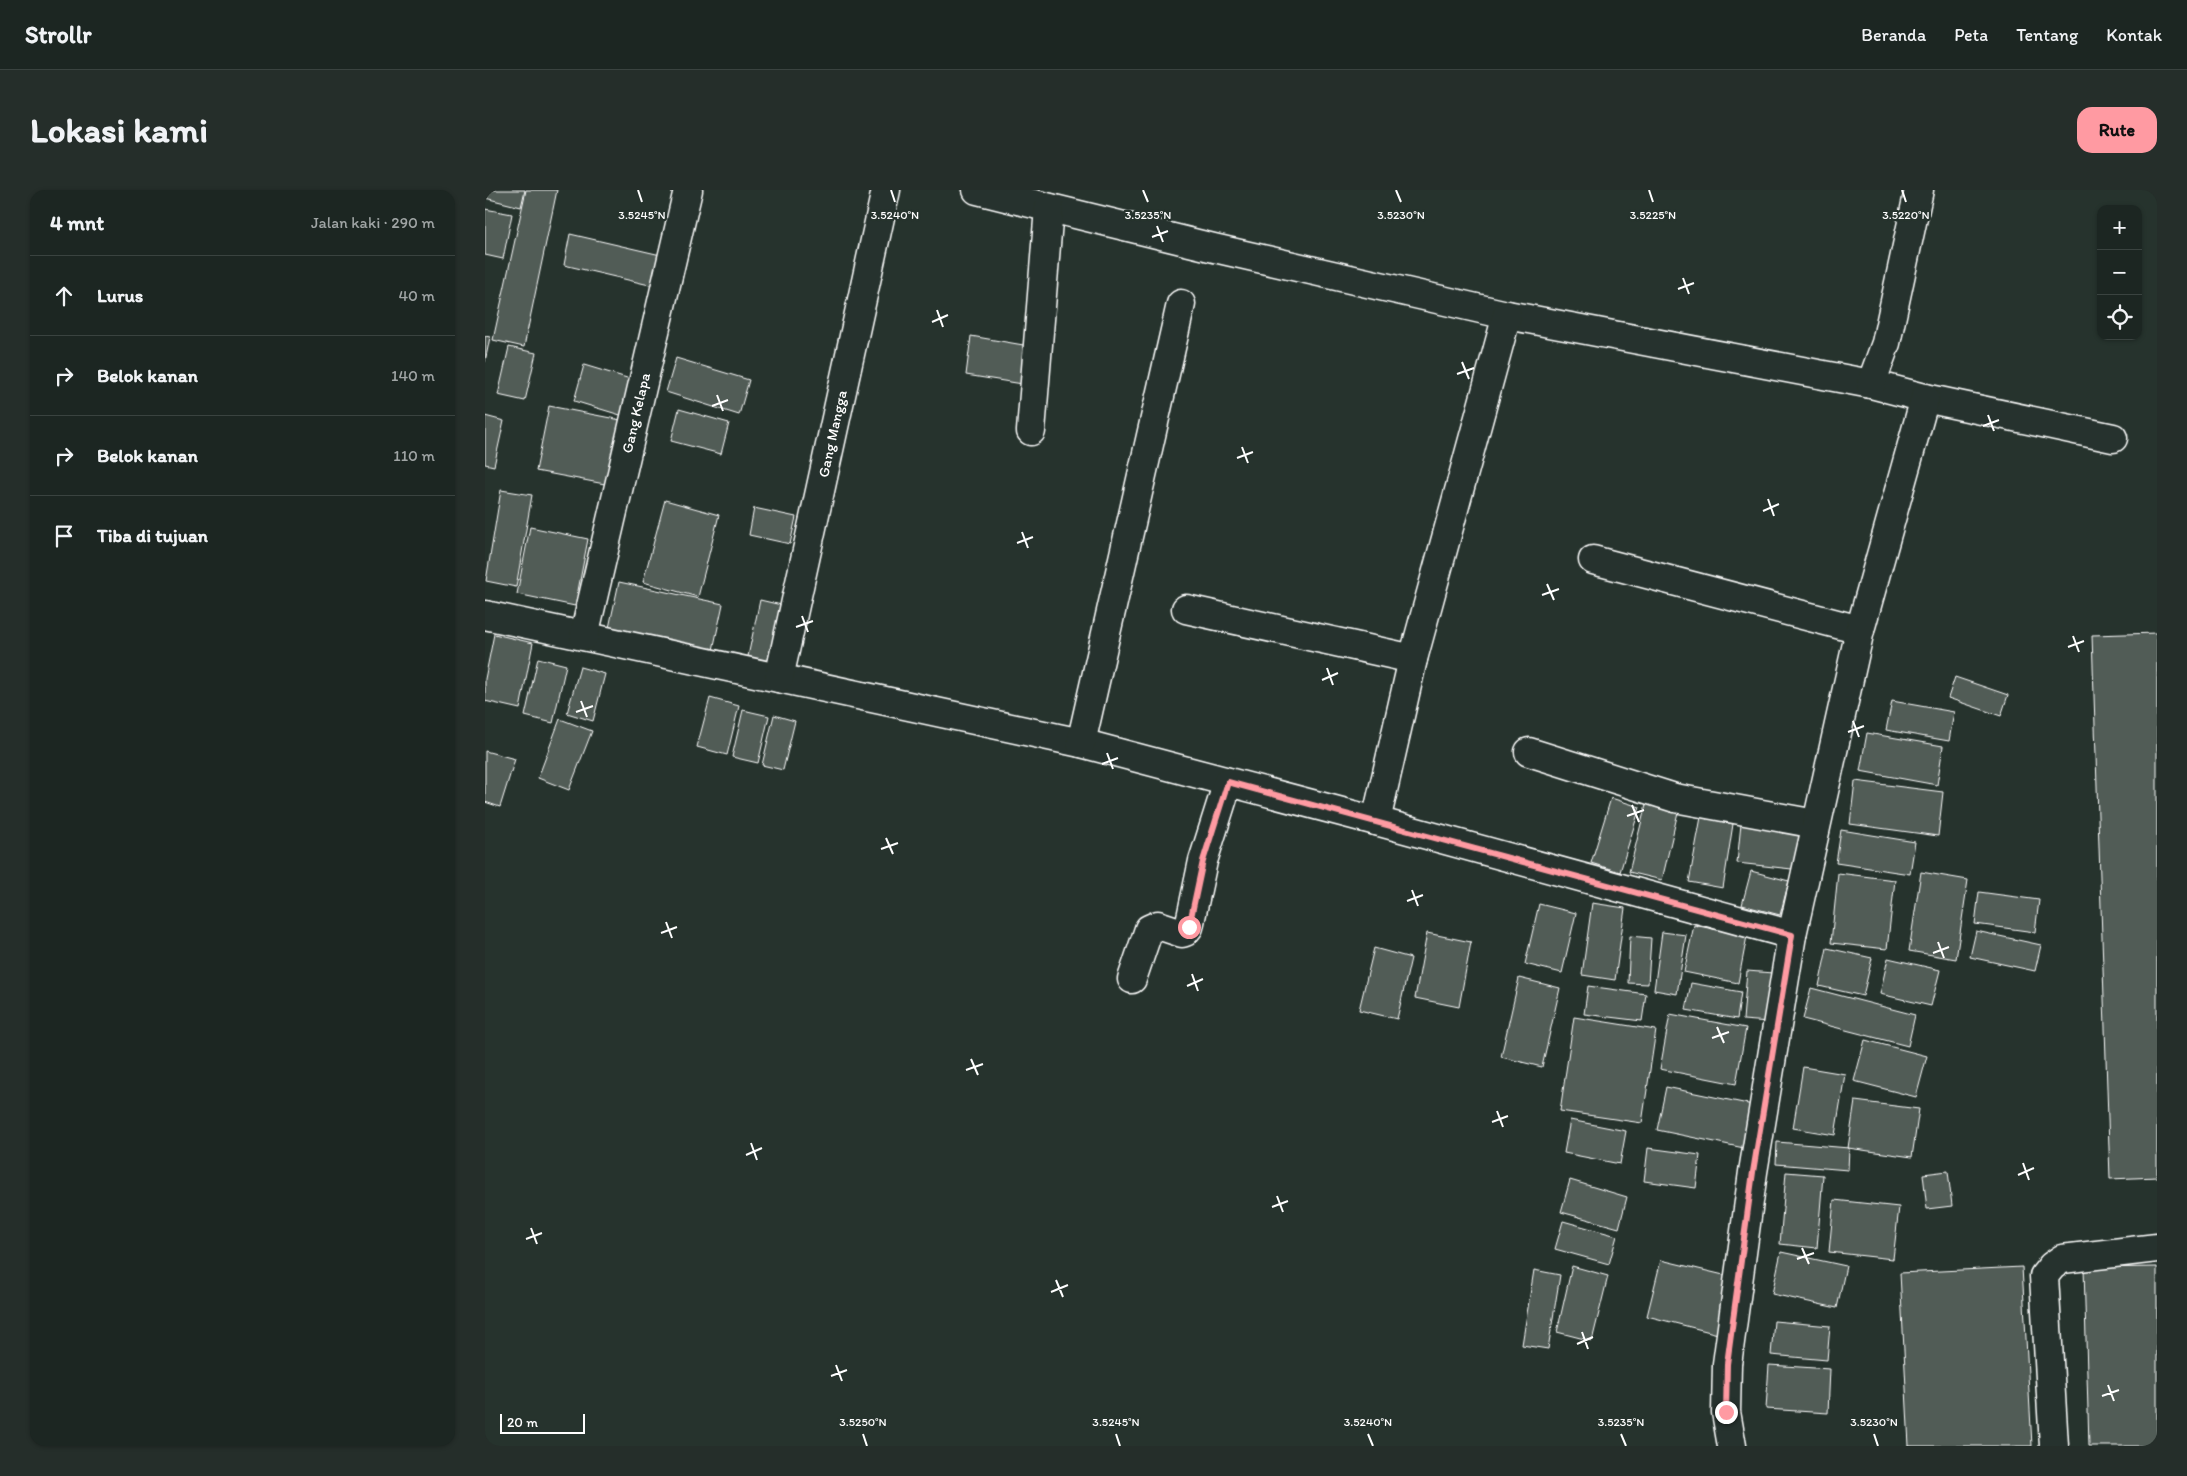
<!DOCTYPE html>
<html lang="id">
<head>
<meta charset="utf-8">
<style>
  :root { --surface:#1c2622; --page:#252e2a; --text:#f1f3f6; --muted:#a0a5a5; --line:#3a4340; --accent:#ff9aa2 }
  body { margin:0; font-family:Itim,sans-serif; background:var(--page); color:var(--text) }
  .controls { position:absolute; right:15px; top:15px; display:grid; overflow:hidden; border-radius:10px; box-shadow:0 1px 4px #0004 }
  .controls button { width:45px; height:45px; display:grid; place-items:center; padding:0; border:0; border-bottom:1px solid var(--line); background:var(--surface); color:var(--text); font:25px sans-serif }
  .scale { position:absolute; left:15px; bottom:12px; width:85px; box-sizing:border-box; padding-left:5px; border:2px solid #fff; border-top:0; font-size:14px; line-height:18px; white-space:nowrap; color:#fff; -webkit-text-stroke:4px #26332d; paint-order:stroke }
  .stop { position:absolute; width:15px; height:15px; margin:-11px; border:4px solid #ff9aa2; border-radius:50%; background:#fff }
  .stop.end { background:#ff9aa2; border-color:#fff; box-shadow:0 1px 5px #0008 }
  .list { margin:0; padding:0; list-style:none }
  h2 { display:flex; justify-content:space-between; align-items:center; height:65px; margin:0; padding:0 20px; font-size:21px }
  h2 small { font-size:16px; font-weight:400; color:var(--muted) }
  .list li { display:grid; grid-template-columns:32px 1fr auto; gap:15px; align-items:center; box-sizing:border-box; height:80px; padding:0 20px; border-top:1px solid var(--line) }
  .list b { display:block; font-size:19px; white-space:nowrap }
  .list em { font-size:16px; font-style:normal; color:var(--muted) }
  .icon { flex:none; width:28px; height:28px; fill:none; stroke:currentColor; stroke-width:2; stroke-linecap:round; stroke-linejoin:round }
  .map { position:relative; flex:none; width:1672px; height:1256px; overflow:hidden; border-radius:15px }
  header { display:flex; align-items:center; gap:30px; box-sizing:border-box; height:70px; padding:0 25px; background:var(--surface); border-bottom:1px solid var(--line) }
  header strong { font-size:24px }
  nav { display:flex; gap:28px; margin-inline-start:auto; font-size:18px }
  .intro { display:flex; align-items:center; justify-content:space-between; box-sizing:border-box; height:120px; padding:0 30px }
  h1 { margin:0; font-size:35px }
  .button { padding:12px 22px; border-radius:15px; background:var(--accent); color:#111; font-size:18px; font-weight:700 }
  main { display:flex; gap:30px; padding:0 30px }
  aside { flex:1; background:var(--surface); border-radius:15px; box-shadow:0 1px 4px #0004 }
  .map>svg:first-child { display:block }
</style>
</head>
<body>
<header>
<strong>Strollr</strong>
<nav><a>Beranda</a><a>Peta</a><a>Tentang</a><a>Kontak</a></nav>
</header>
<div class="intro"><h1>Lokasi kami</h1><a class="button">Rute</a></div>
<main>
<aside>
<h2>4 mnt<small>Jalan kaki · 290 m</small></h2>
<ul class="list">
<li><svg class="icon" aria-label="ahead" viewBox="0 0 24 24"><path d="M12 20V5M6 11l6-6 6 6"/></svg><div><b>Lurus</b></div><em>40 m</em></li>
<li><svg class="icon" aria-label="right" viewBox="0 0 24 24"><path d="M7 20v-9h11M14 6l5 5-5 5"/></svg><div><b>Belok kanan</b></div><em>140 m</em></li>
<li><svg class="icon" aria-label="right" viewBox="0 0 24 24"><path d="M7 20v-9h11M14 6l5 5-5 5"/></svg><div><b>Belok kanan</b></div><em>110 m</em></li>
<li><svg class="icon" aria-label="arrive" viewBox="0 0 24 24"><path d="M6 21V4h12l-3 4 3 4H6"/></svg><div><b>Tiba di tujuan</b></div></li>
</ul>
</aside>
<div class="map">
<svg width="1672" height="1256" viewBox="0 0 1672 1256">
  <rect width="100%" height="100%" fill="#26332d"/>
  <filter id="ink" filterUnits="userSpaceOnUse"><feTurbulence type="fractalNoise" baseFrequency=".02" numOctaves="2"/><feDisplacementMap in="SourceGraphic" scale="10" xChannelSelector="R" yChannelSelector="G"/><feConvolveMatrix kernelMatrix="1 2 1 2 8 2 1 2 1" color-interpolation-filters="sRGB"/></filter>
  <g filter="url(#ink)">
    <path fill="#515c57" stroke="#fff" d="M0,0H40L36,17L0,8Z
      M41,0H72L39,157L8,150Z
      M0,19L27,24L18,69L0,65Z
      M85,44L180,66L173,97L79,75Z
      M0,146L5,147L0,172Z
      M486,146L550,157L544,195L481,185Z
      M24,157L51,163L40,211L13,205Z
      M191,168L264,190L254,225L181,202Z
      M99,175L152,191L142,227L89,211Z
      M64,216L136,230L125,295L51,281Z
      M194,219L244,233L236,264L186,251Z
      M0,226L19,231L9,276L0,274Z
      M16,300L47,305L31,397L1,391Z
      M180,310L234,325L213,407L158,392Z
      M269,318L311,327L305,354L264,345Z
      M45,337L103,349L90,416L32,404Z
      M134,392L238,414L228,460L124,438Z
      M275,410L305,417L291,478L262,471Z
      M1672,443V987L1625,989L1607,445Z
      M9,444L48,453L35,519L0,511V489Z
      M53,468L81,475L68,533L40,526Z
      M95,477L120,484L108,531L82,523Z
      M1470,487L1523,505L1516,526L1463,508Z
      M225,508L254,516L242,565L212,557Z
      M1407,511L1469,522L1464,551L1401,540Z
      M258,520L284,526L273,573L247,567Z
      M289,525L310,531L298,580L277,575Z
      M75,529L107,541L84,600L53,588Z
      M1382,543L1458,556L1452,595L1375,581Z
      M0,561L30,569L15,617L0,612Z
      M1370,591L1458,602L1453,646L1365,634Z
      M1126,608L1155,617L1135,682L1106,673Z
      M1161,614L1193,622L1177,690L1144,682Z
      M1216,627L1248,634L1238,698L1204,692Z
      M1256,634L1321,641L1316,680L1252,673Z
      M1356,640L1430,652L1425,684L1351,673Z
      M1266,681L1304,691L1295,725L1257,715Z
      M1436,682L1483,690L1471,769L1424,761Z
      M1353,683L1410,690L1402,759L1346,753Z
      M1494,702L1554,710L1550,742L1490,734Z
      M1107,713L1140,718L1130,790L1097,785Z
      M1054,714L1091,723L1077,783L1040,774Z
      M1209,735L1262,746L1253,793L1199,782Z
      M1491,741L1556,755L1550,781L1485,767Z
      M1177,742L1201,745L1192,804L1169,800Z
      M942,743L986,752L974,817L930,808Z
      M1145,746L1166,748L1163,794L1143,793Z
      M889,758L926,768L912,829L874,820Z
      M1342,758L1387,768L1378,806L1334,796Z
      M1403,768L1455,780L1446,816L1395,804Z
      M1262,781L1288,783L1284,832L1258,830Z
      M1034,788L1075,798L1057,877L1016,867Z
      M1206,793L1256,802L1252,829L1201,820Z
      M1103,796L1161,804L1157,831L1099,824Z
      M1326,798L1430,825L1423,856L1318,829Z
      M1185,824L1261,838L1251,894L1175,879Z
      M1089,827L1171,840L1157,933L1075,921Z
      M1380,850L1442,866L1431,907L1369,891Z
      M1318,877L1360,884L1350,945L1308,938Z
      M1181,897L1268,915L1259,958L1172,940Z
      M1370,911L1434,919L1427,967L1363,958Z
      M1085,930L1141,941L1135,974L1079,963Z
      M1292,952L1364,958L1363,980L1291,974Z
      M1163,958L1215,965L1211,998L1159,991Z
      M1463,981L1467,1016L1442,1019L1438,984Z
      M1301,982L1338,985L1332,1058L1295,1054Z
      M1085,990L1142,1007L1134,1038L1076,1022Z
      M1349,1010L1414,1017L1408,1069L1344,1062Z
      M1078,1031L1132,1046L1124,1074L1070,1059Z
      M1296,1062L1361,1076L1352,1118L1287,1104Z
      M1176,1070L1247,1087L1233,1144L1162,1126Z
      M1087,1076L1123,1086L1107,1151L1072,1142Z
      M1537,1077L1547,1256H1424L1415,1083Z
      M1672,1077V1256H1604L1599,1078Z
      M1049,1080L1075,1085L1063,1159L1037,1155Z
      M1289,1131L1345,1136L1342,1170L1286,1165Z
      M1284,1175L1345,1179L1343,1223L1281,1219Z"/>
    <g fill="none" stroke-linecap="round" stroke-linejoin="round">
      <defs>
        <g id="minor">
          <path d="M492,0L729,58L1022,125L1386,194L1440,208L1628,248"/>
          <path d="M1386,194L1401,153L1434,0"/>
          <path d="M546,241L564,18"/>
          <path d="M1108,370L1375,440"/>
          <path d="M701,419L928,469"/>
          <path d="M0,425L596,553L891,631L1307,745"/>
          <path id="s1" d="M99,446L203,0"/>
          <path id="s2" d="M294,488L401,0"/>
          <path d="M596,553L696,114"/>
          <path d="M1044,562L1190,608L1331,634"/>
          <path d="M891,631L928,469L1022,125"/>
          <path d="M647,789L664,739L673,735L697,743L700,742L704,737L718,671L743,592"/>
          <path d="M1247,1256L1241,1222L1242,1174L1268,982L1307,745L1375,440L1440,208"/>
          <path d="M1569,1256L1559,1086L1567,1076L1577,1069L1672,1058"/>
        </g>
      </defs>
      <use href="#minor" stroke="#fff" stroke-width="31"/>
      <use href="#minor" stroke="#26332d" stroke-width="28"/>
    </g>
  </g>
  <g fill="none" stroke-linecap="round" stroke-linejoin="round" filter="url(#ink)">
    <path stroke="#ff9aa2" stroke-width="6" d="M704,737L718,671L743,592L1307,745L1268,982L1242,1174L1241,1222"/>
  </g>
  <path fill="none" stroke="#fff" stroke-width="2" d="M153,0L157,12M406,0L410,12M658,0L663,12M911,0L916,12M1164,0L1168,12M1417,0L1421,12M672,36L678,52M667,47L683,41M1198,88L1204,104M1193,99L1209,93M452,120L458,137M447,132L463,125M977,172L984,189M972,184L989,178M232,205L238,221M227,216L243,210M1503,225L1509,241M1498,236L1514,230M757,257L763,273M752,268L768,262M1283,309L1289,326M1278,321L1294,314M537,342L543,358M532,353L548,347M1062,394L1069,410M1057,405L1074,399M317,426L323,442M311,437L328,431M1588,446L1594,462M1583,457L1599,451M842,478L848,495M837,490L853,483M96,511L102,527M91,522L108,516M1368,531L1374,547M1363,542L1379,536M622,563L628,579M617,574L633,568M1147,615L1154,632M1142,626L1159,620M401,648L408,664M396,659L413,653M927,700L933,716M922,711L938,705M181,732L187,748M176,743L192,737M1453,752L1459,768M1448,763L1464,757M707,784L713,801M702,796L718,789M1232,837L1239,853M1227,848L1244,842M486,869L493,885M481,880L498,874M1012,921L1018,937M1007,932L1023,926M266,953L272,970M261,965L277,958M1538,973L1544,990M1533,985L1549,978M792,1006L798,1022M787,1017L803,1011M46,1038L52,1054M41,1049L57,1043M1317,1058L1324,1074M1312,1069L1329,1063M571,1090L578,1107M566,1102L583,1095M1097,1142L1103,1159M1092,1154L1108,1147M351,1175L357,1191M346,1186L362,1180M1623,1195L1629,1211M1617,1206L1634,1200M378,1244L382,1256M631,1244L635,1256M883,1244L888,1256M1136,1244L1141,1256M1389,1244L1393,1256"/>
  <g text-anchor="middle" stroke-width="4.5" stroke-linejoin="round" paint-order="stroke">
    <g font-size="15" fill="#fff" stroke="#26332d">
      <text dy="5" stroke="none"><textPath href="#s1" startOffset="229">Gang Kelapa</textPath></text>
      <text dy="5" stroke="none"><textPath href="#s2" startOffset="250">Gang Mangga</textPath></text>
    </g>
  </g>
  <g font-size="12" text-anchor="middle" fill="#fff" stroke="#26332d" stroke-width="4.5" stroke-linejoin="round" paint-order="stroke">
    <text x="157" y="29">3.5245°N</text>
    <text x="410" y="29">3.5240°N</text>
    <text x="663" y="29">3.5235°N</text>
    <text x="916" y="29">3.5230°N</text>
    <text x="1168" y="29">3.5225°N</text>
    <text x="1421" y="29">3.5220°N</text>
    <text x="378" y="1236">3.5250°N</text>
    <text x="631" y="1236">3.5245°N</text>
    <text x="883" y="1236">3.5240°N</text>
    <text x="1136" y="1236">3.5235°N</text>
    <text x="1389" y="1236">3.5230°N</text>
  </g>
</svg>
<div class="controls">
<button>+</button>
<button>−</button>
<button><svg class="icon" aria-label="locate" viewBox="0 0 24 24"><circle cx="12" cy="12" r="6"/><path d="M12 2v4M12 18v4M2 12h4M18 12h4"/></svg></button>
</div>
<div class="scale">20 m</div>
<div class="stop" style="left:704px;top:737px"></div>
<div class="stop end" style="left:1241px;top:1222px"></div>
</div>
</main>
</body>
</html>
